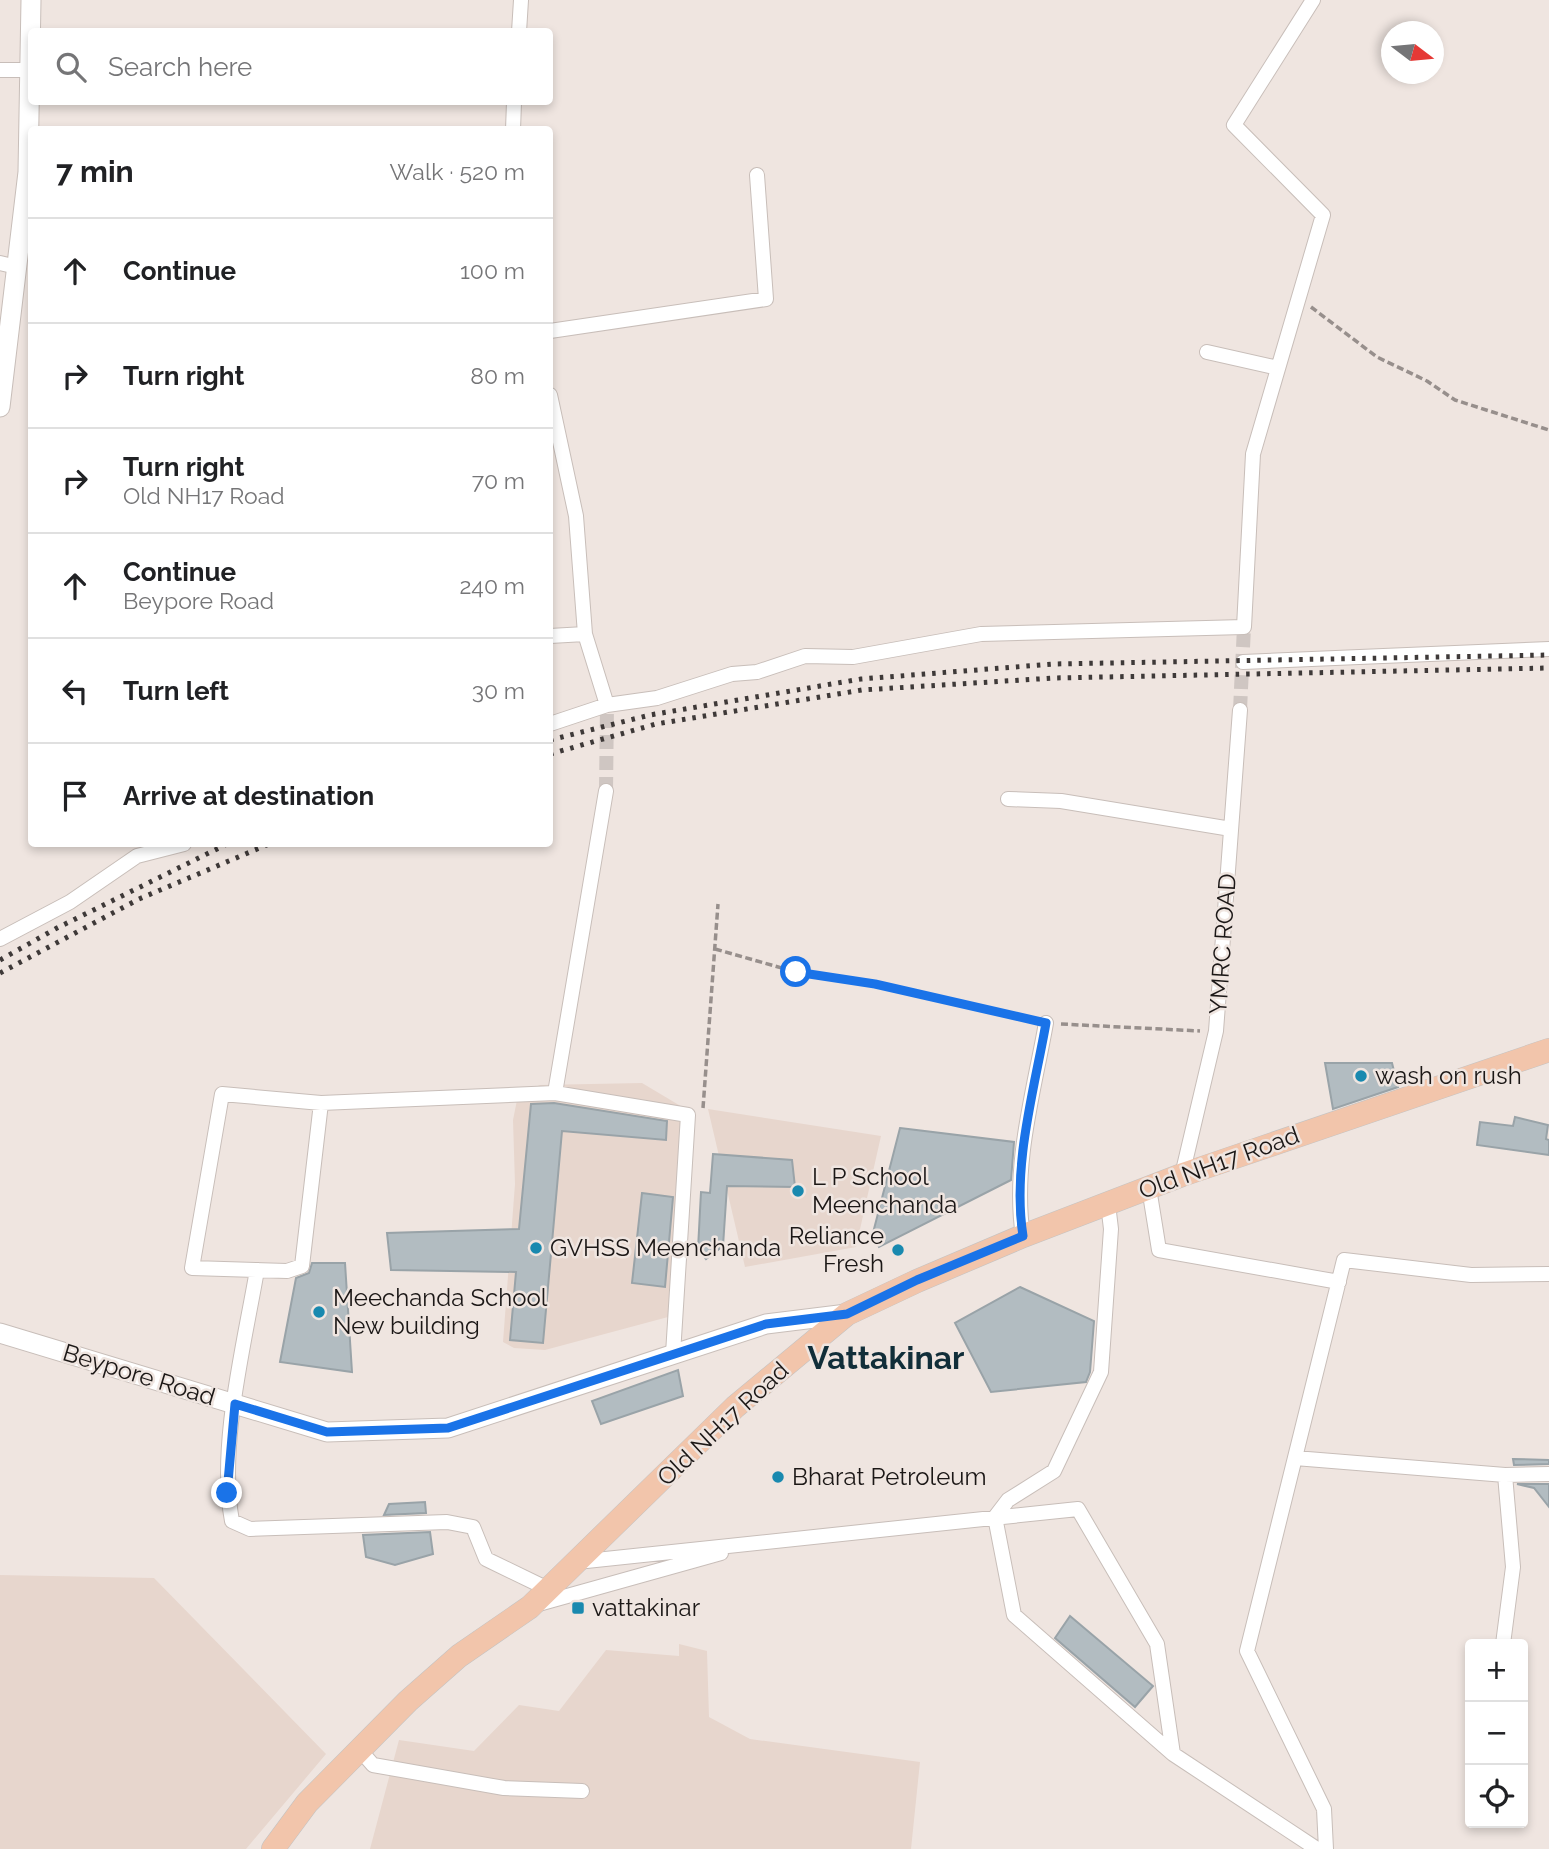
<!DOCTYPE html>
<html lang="en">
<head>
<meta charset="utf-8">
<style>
  :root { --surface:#fff; --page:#f6f6f6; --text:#202124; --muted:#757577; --line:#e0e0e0 }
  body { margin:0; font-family:Raleway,sans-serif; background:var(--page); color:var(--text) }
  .controls { position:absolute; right:21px; bottom:21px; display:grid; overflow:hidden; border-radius:7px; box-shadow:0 4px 10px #0003 }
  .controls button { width:63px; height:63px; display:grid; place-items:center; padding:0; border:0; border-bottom:2px solid var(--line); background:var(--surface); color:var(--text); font:35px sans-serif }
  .compass { position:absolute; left:1381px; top:21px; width:63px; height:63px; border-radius:50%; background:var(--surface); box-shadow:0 4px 10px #0003; rotate:106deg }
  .stop { position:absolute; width:21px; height:21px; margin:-16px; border:5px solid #1a73e8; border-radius:50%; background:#fff }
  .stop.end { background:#1a73e8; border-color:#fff; box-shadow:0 2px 7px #0008 }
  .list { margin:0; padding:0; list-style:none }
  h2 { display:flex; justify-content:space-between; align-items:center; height:91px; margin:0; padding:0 28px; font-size:30px }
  h2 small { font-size:23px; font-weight:400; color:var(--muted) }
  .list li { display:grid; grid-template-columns:46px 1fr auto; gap:21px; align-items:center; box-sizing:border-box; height:105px; padding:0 28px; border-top:2px solid var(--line) }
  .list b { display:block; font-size:26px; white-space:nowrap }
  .list p { margin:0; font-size:23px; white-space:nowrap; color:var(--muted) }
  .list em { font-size:23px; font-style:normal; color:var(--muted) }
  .icon { flex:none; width:38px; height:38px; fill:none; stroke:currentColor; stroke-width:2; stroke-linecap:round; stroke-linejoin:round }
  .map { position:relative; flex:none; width:1549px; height:1849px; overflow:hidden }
  .search { position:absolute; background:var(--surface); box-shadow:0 4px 10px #0003; left:28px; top:28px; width:525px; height:77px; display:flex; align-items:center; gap:18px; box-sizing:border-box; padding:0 24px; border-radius:7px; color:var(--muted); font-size:26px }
  .panel { position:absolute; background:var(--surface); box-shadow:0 4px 10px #0003; left:28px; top:126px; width:525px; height:721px; border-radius:7px }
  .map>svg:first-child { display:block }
</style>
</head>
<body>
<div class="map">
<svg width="1549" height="1849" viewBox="0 0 1549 1849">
  <rect width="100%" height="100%" fill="#efe5e0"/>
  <path fill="#e7d6cd" d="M642,1083L689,1111L679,1296L668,1317L545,1350L514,1348L503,1342L515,1184L513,1120L518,1095L540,1085Z
    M708,1109L881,1136L856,1247L745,1267Z
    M0,1575L154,1578L326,1754L246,1849H0Z
    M679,1644L707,1651L709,1717L750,1739L920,1762L911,1849H370L399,1740L474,1751L519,1705L559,1711L606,1650L679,1656Z"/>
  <path fill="#b2bcc1" stroke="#99a3a8" stroke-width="2" d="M1325,1063H1392L1398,1087L1333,1109Z
    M554,1103L667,1121L666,1140L562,1131L543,1343L510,1340L516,1272L391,1270L387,1233L519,1229L531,1104Z
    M1515,1117L1548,1125L1546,1139L1549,1140V1155L1477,1145L1480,1122L1513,1126Z
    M900,1128L1014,1142L1011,1180L879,1247L873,1233Z
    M713,1154L792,1160L795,1187L727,1186L723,1246L706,1259L698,1249L701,1192L710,1193Z
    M642,1193L673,1197L665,1287L632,1283Z
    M312,1263H345L352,1372L280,1362L296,1278L309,1273Z
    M1020,1287L1094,1321L1090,1372L1086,1382L991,1392L955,1323Z
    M678,1370L683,1396L601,1424L592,1401Z
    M1513,1459L1549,1460V1464L1514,1465Z
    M1517,1484H1549V1507L1534,1488Z
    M425,1502L426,1513L384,1515L389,1504Z
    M430,1532L433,1554L395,1565L366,1557L363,1535Z
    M1070,1616L1153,1686L1135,1707L1055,1638Z"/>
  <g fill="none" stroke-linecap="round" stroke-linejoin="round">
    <path stroke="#cfc6c2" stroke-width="14" stroke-dasharray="14 7" stroke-linecap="butt" d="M1240,710L1244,627
      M606,791L607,705"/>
    <defs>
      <path id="street" d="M519,32L521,0
        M0,70H32
        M513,130L514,102
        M0,263L17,267
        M550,331L766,299L757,175
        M1207,352L1278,368
        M550,395L576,516L585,634L607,705
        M550,636L585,634
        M1243,662L1549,649
        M550,724L607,705L657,698L732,674L757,672L805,656L853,657L981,634L1244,627L1253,454L1323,215L1234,125L1313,0
        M606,791L555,1093L688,1115L673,1354
        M1008,799L1061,801L1231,829
        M0,939L70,902L137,856L184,844
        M321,1103L302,1266L287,1271L192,1268L222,1094L321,1103L555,1093
        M1182,1175L1216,1031L1240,710
        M1149,1188L1159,1250L1339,1282
        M1108,1204L1111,1229L1101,1372L1054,1471L1008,1500L995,1517L1014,1615L1173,1754
        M1023,1236C1012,1166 1034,1091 1046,1023
        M257,1270C244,1346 218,1447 232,1521L250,1529L447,1522L473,1527L486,1559L548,1589
        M1295,1458L1505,1475L1549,1474
        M577,1562L1078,1509L1157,1644L1173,1754L1317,1849
        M535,1605L721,1553
        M1503,1644L1513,1567L1505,1475
        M359,1749L373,1765L504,1788L582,1791
        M1326,1849L1324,1809L1247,1651L1344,1260L1471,1275L1549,1274"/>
      <path id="secondary" d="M0,407L28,172L31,0
        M0,1333L327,1432L448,1428L766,1324L847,1314"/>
      <path id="primary" d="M273,1849L307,1803L408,1701L459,1656L530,1607L735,1407L847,1314L917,1281L1023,1236L1182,1175L1549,1050"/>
    </defs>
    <use href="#street" stroke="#c8beb9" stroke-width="16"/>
    <use href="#secondary" stroke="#c8beb9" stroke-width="21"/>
    <use href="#primary" stroke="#c4c3c2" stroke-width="24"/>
    <path stroke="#978f8c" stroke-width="3.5" stroke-dasharray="7 3.5" stroke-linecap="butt" d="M1311,307L1377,357L1427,381L1455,400L1549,430
      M715,949L796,972L875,984L1033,1020
      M1061,1024L1200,1031
      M703,1108L718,904"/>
    <use href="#street" stroke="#fff" stroke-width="14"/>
    <use href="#secondary" stroke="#fff" stroke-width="19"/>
    <use href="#primary" stroke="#f2c5ab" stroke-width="23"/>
    <path stroke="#3e3938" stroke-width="5" stroke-dasharray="3.5 7" stroke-linecap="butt" d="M550,740L650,715L861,679L1053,664L1549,655
      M550,754L656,724L862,690L1054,678L1549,668
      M0,960L57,928L227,844
      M0,973L139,899L269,844"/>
  </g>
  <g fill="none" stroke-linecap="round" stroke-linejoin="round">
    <path stroke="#1a73e8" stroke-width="9" d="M227,1493L235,1404L327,1432L448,1428L766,1324L847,1314L917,1280L1023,1236C1012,1166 1034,1091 1046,1023L875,984L796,972"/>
  </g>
  <g fill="#1989af" stroke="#efe5e0" stroke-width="2.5">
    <circle cx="1361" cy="1076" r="7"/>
    <circle cx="798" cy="1191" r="7"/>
    <circle cx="536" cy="1248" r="7"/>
    <circle cx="898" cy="1250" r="7"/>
    <circle cx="319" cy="1312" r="7"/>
    <circle cx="778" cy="1477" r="7"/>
    <rect x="571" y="1601" width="14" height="14" rx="3.5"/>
  </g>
  <g text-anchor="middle" stroke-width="5" stroke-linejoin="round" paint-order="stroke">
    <g font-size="24" fill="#1b1716" stroke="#efe5e0">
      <text transform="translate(1223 944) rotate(-86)" y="8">YMRC ROAD</text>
      <text transform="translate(1219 1163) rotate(-20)" y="8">Old NH17 Road</text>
      <text transform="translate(139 1375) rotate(17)" y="8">Beypore Road</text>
      <text transform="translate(723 1424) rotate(-43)" y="8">Old NH17 Road</text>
    </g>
    <g font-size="24" fill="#1b1716" stroke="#efe5e0" text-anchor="start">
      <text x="1375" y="1084">wash on rush</text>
      <text x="812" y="1185">L P School<tspan x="812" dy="28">Meenchanda</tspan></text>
      <text x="884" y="1244" text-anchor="end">Reliance<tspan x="884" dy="28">Fresh</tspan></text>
      <text x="550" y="1256">GVHSS Meenchanda</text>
      <text x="333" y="1306">Meechanda School<tspan x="333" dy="28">New building</tspan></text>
      <text x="792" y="1485">Bharat Petroleum</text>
      <text x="592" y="1616">vattakinar</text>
    </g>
    <g font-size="32" font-weight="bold" fill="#112e39" stroke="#efe5e0">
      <text x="886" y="1369">Vattakinar</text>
    </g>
  </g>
</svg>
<div class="controls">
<button>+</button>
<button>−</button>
<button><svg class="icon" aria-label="locate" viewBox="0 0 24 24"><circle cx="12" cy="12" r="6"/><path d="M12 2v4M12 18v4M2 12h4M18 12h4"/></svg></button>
</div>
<svg class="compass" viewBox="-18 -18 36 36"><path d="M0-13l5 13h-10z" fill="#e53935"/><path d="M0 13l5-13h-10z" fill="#757577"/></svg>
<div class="stop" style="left:796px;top:972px"></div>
<div class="stop end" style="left:227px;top:1493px"></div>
<div class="search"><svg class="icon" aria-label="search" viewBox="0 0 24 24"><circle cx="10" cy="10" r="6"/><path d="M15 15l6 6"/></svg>Search here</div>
<section class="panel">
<h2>7 min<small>Walk · 520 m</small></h2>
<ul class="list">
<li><svg class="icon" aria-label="ahead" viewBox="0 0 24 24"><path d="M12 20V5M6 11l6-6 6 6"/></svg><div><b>Continue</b></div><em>100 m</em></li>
<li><svg class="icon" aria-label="right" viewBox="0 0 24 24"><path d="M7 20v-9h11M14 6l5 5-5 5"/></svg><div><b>Turn right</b></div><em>80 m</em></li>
<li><svg class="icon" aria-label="right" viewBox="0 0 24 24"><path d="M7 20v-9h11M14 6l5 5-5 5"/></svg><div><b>Turn right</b><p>Old NH17 Road</p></div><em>70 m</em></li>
<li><svg class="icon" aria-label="ahead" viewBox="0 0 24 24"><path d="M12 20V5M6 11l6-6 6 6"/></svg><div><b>Continue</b><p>Beypore Road</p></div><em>240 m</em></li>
<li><svg class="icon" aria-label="left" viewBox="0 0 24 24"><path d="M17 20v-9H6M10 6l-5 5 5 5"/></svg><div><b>Turn left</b></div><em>30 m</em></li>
<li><svg class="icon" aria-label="arrive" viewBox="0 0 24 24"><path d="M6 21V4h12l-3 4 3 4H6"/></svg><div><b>Arrive at destination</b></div></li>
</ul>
</section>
</div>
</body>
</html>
